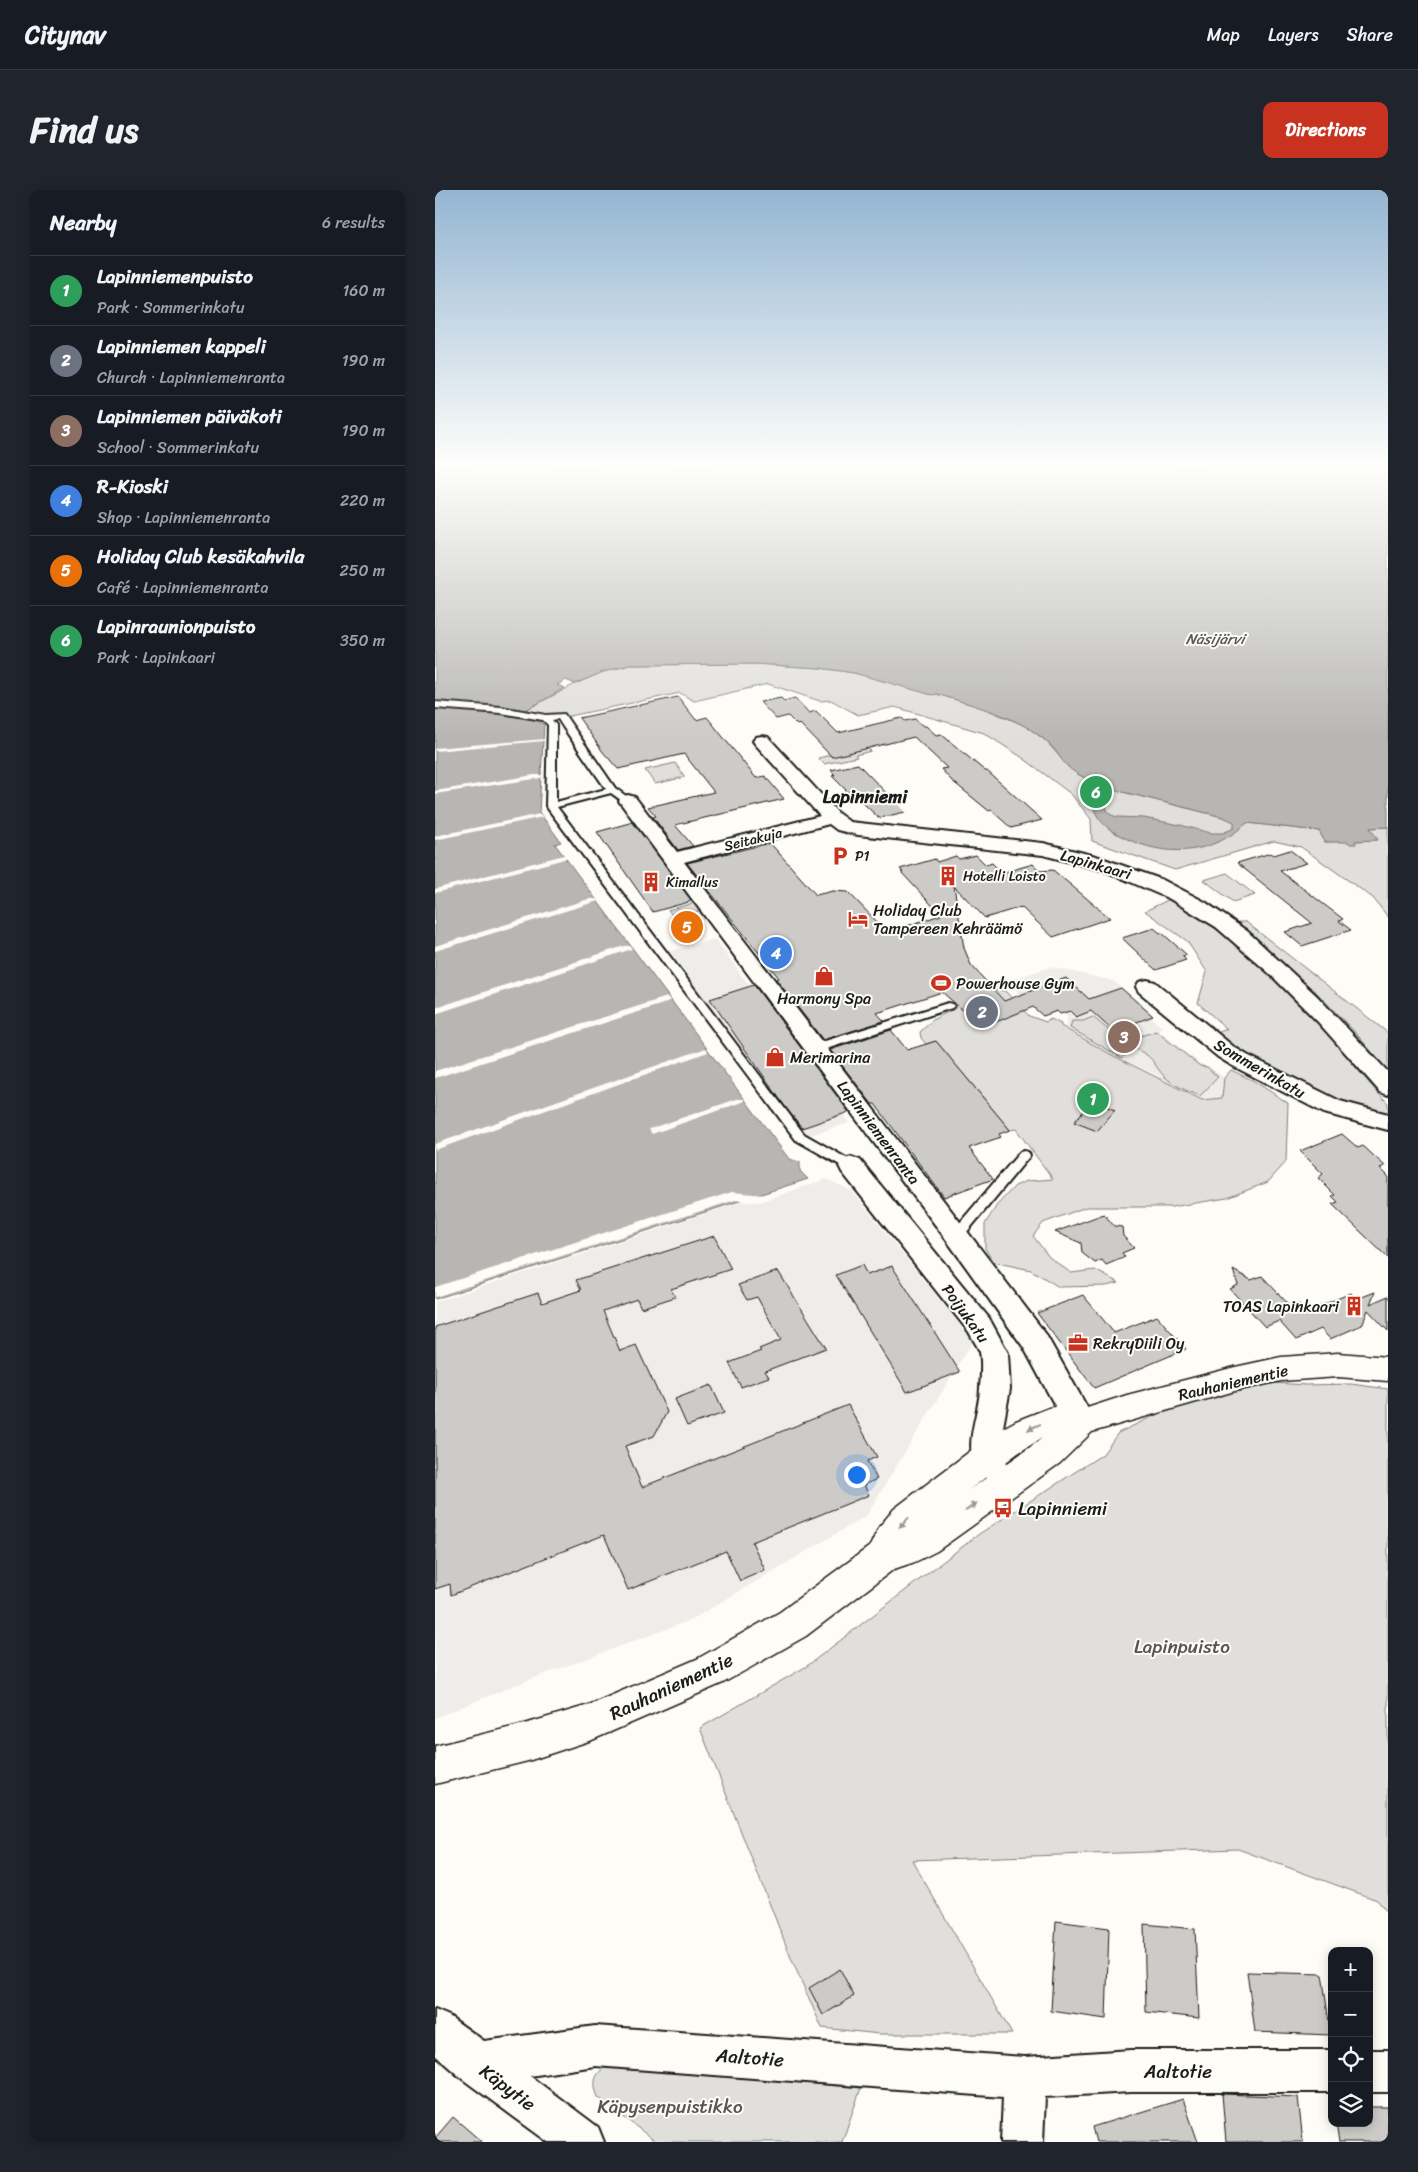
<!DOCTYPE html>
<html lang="en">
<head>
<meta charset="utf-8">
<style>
  :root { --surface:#171b24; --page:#20242c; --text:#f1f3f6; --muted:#9ea1a6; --line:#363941; --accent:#c8321e }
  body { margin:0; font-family:Sriracha,sans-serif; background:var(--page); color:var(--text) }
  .controls { position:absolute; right:15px; bottom:15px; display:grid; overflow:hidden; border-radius:10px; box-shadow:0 2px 12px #0003 }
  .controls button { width:45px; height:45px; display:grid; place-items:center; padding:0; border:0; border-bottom:1px solid var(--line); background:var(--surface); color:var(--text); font:25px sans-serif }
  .you { position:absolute; left:421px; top:1284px; width:18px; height:18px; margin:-12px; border:4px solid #fff; border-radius:50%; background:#1a73e8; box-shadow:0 0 0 8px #1a73e833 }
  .badge { display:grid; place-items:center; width:32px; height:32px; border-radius:50%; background:var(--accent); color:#fff; font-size:16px; font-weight:700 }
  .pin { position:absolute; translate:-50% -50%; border:2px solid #fff; box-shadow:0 1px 5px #0006 }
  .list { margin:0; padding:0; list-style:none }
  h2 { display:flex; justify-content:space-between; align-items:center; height:65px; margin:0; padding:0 20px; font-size:21px }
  h2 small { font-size:16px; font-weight:400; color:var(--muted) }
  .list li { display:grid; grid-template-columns:32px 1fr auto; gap:15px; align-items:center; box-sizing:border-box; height:70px; padding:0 20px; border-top:1px solid var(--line) }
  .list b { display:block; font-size:19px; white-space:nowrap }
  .list p { margin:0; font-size:16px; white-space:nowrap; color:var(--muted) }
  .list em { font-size:16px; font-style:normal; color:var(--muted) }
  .icon { flex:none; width:28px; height:28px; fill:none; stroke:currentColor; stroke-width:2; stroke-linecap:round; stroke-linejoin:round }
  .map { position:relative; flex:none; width:953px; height:1952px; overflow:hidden; border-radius:10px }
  header { display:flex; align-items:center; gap:30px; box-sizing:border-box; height:70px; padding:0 25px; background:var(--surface); border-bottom:1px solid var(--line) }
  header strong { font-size:24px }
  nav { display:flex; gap:28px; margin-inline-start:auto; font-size:18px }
  .intro { display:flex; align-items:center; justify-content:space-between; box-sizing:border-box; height:120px; padding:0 30px }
  h1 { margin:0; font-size:35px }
  .button { padding:12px 22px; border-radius:10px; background:var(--accent); color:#fff; font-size:18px; font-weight:700 }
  main { display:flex; gap:30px; padding:0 30px }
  aside { flex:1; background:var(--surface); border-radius:10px; box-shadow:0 2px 12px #0003 }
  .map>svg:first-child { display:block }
</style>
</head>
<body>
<header>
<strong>Citynav</strong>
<nav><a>Map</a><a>Layers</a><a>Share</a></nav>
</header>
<div class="intro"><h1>Find us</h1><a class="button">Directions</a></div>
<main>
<aside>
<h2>Nearby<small>6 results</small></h2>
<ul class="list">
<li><span class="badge" style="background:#2e9e5b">1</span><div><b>Lapinniemenpuisto</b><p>Park · Sommerinkatu</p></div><em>160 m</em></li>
<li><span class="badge" style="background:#6b7280">2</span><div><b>Lapinniemen kappeli</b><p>Church · Lapinniemenranta</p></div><em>190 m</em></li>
<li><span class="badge" style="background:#8d6e63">3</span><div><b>Lapinniemen päiväkoti</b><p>School · Sommerinkatu</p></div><em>190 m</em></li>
<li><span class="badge" style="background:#3f7fe0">4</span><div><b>R-Kioski</b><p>Shop · Lapinniemenranta</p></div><em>220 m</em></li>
<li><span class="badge" style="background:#e8710a">5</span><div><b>Holiday Club kesäkahvila</b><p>Café · Lapinniemenranta</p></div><em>250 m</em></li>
<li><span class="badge" style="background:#2e9e5b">6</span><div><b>Lapinraunionpuisto</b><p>Park · Lapinkaari</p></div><em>350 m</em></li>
</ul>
</aside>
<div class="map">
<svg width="953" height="1952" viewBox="0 0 953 1952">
  <rect width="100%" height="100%" fill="#fdfcf7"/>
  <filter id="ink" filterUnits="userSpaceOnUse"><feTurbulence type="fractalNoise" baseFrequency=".02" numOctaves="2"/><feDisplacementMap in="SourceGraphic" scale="10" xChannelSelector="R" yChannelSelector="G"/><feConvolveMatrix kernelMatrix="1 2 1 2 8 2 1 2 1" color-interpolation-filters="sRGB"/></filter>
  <g filter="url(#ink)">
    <path fill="#eeede9" d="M280,749L414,933L365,948L235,761Z
      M616,777L678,791L718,826L716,827L727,837L723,840L765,874L774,876L789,888L787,908L767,910L741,898L719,884L673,863L632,838V826L622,821L608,826L592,811L589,812L582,806V801L575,790Z
      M391,989L417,1001L538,1151L431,1326L256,1430L75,1497L0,1528V1112L306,1012H325Z"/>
    <path fill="#e0dfdb" stroke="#7e7e7c" d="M319,474L385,478L419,483L502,504L548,518L591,536L611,551L633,576L644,585L680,600L812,633L884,641L890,652L942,650L935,638L953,637V727L938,708L866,657L839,651L740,680L657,651L656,629L636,604L588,568L549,543L460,517L423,525L396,510L385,511L333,494L259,511L245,503L130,527L91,520L140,494L168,482L195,475Z
      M431,557L436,561L420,565L422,567L389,574L383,568Z
      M240,573L250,587L220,594L210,580Z
      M792,683L820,705L798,712L769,690Z
      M735,709C799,745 852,798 900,853C918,873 934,895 953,913V923C916,922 883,905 851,888C824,874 803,864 779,844L792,839L763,813L772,782L752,751L710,721Z
      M263,712L268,720L239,727L233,720Z
      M803,732H811L953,843V881L918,840L882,803L802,735Z
      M558,799L570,801L594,826L611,832L616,829L626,834V836L673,863L767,910L787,908L789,888L796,880L819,891L853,913L851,972L833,992L792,1008L736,1017H651L608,1033L598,1046L614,1067L636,1083L660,1080L684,1093L671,1096L624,1097L596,1080L558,1072L550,1058V1034L562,1015L580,996L592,991L618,989L581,939L575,940L501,851L491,854L486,848L485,842L499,829Z
      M658,827C684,850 689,852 721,841L765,876L772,877L783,887L765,906C753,901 739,896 729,886C716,872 720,866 697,858L687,868L635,838L637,831H648Z
      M840,1193L871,1195L916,1194L953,1199V1723L942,1710L803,1659L477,1670L577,1844H445L387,1838L356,1768L265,1538L372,1476L544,1344L668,1264L683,1243L725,1223L781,1206Z
      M173,1875L426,1898L407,1952H221L163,1907C157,1892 159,1884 173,1875Z"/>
    <path fill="#b7b6b2" stroke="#797876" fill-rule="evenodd" d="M0,277H953V637L935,638L943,650L920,651L921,654H915L913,652H890L884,641L812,633C776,665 733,668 690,648C671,639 660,629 656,609L664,599C656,589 643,586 633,577C625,569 620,558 611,551C581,525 539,516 502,504L497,505L419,483L385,478L319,474L195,475L168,482L140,494L131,490L122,495L130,498L91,520L0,512ZM674,600H680L788,627L799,632V638L788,643H776L745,635L709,628L682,627L674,624L667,608Z
      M0,518C22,520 95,521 109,535L104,622L126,652L120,654L354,969L365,972V981L373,989L0,1109Z"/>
    <path fill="#fdfcf7" d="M110,549L109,551L0,561V558Z
      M99,585H107L106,588L0,604V601Z
      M105,624L108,627L0,650V646Z
      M129,665L131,668L126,670L0,703V699Z
      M154,709H161L163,711L0,761V756Z
      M189,756H195L197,759L0,824V818Z
      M232,807L235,810L228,814L0,888V881Z
      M271,858L273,862L0,960V954Z
      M302,909H309L310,911L217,944L214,939Z
      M297,1002L330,1005L312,1011L300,1010L0,1107V1097Z"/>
    <path fill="#cccbc8" stroke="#1c1c1c" d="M243,507L261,530L272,527L321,588L330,586L349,609L240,635L258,656L243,660L218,627L221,626L213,617L279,602L249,564L183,579L168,562L144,528Z
      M346,508L349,511L360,508L374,523L381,521L403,543L462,529L467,528L470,531L480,529L488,536H491L501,545L506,544L550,581H552L607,630L576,638L556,620L554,621L516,590L506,579L512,578L479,547L397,567L365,534L362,535L353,526L341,529L325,512Z
      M423,574L470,622L444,628L416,602H413L397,586L400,585L396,580Z
      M198,632L257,711L218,722L162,642Z
      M335,653L381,705L398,701L413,702L452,742L506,725L466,682H468L465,679L500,669L502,672L521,666L524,669L541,665L551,675L557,673L567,683L598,674L605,681L618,680L675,728L618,747L586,717L550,728L519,696L529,758L536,775L569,811L631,788L654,809L686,798L718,826L678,841L656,821L641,827L635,821L625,824L622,821L608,826L598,817L551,836L543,830L540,831L507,802L442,823L449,831L388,850L341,789L344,788L252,673Z
      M855,660L872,673L845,681L908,729L904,731L916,740L867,756L850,742L877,733L802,673L836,663L839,665Z
      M719,738L725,743H727L752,765L747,766L751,770L721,780L687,748Z
      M319,795L414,922L367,938L351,918L275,809Z
      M456,840L472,860L501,851L575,940L564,944L566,947L534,958L558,989L509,1007L440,914H437L395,860Z
      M657,911L680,920L662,941L639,932Z
      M907,944L923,958L928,956L950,976L945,978L953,986V1068L897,1014L903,1012L897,1006L900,1005L883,988L888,984L865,961Z
      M669,1024L679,1036L687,1037L688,1046L699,1058L687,1063L690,1067L671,1075L667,1070L660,1073L647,1063L646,1053L620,1042Z
      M279,1046L296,1079L236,1099L240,1107L206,1118L202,1109L168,1121L185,1161L201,1155L232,1222L219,1246L190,1256L207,1297L413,1215L442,1267L432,1271L442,1289L429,1295L434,1305L317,1352L330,1380L305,1391L291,1361L193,1400L169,1345L16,1405L15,1394L0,1399V1137L103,1103L107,1113L146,1100L141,1090Z
      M427,1075L432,1085L457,1076L525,1182L472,1202L401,1085Z
      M798,1080L816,1090L827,1086L856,1117L864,1114L871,1122L916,1103L922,1109L940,1102L935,1114L953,1106V1141L933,1120L927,1135L895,1149L886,1139L861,1150L844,1131L830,1137L795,1099L803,1095Z
      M343,1081L391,1158L330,1181L334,1187L306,1197L294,1173L326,1161L324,1159L346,1150L322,1107L312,1110L303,1095Z
      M648,1105L679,1143L722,1126L751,1159L659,1198L602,1123Z
      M276,1195L289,1223L252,1236L240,1209Z
      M621,1731L674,1738L671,1829L616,1821Z
      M709,1734L760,1739L764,1828L711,1822Z
      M405,1779L419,1806L388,1825L374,1798Z
      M812,1782L887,1784L896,1845L820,1842Z
      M787,1904L863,1907L868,1952H791Z
      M748,1909L763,1952H661L657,1937Z
      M934,1917H953V1952H904L901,1933H934Z
      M18,1927L47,1952H0V1948Z"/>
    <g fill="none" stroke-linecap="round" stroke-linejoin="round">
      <defs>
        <path id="lane" d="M0,512L66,517L111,525L129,524L180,598L198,611L196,613H190L176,603L122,617L369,944L420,973L422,976L420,979H412L361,950L111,616L113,535L108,530L66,523L0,518ZM123,529L128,537L171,599L121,612V535L117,530Z
          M513,813L517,814L519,816L517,818L385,861H377L375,858L377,855Z
          M589,961L593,962L595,965L593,968L527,1048H517L515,1045L517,1042L585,962Z"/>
        <path id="street" d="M327,546L333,547L404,624L415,632L608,653L661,666L728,690L770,712L812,741L882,806L953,882V905L945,902L883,832L834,783L781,737L735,709L670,681L608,665L423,645L402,640L394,634L249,672L610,1143L661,1233L656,1241L646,1245L636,1241L619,1214L589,1158L513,1052L184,611L186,607L193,605L200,607L242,662L385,626L321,555L318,551L321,547Z
          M712,790L720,792L799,857L812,865L905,911L953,924V940L889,923L796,875L783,867L704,802L701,797L704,792Z
          M416,967L425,970L554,1128L573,1163L575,1199L568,1237L566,1264L576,1279L572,1288C560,1292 553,1291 545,1282C525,1259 545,1224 545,1197C546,1187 547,1172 545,1162C542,1155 537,1148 534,1142L407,982L404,976L407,970Z
          M0,1820L14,1826L49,1851L160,1836L590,1867L696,1860H897V1902H696L610,1907L608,1952H566L568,1907L160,1876L95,1886L163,1937L169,1952H113L26,1888L0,1865Z
          M934,1860H953V1902H934Z"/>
        <path id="secondary" d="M903,1163L953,1167V1191L903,1187L846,1191L800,1201L657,1242L625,1273L502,1361L480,1372L459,1379L371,1446L288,1493L157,1550L93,1571L0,1594V1556L93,1533L154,1515L262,1469L345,1422L435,1356L444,1337L459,1319L559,1243L581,1231L614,1218L627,1216L646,1220L692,1205L800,1177L846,1167ZM607,1248L601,1253L534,1300L583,1263Z"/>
      </defs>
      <use href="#lane" stroke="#1c1c1c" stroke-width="4"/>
      <use href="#street" stroke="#1c1c1c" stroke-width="4"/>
      <use href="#secondary" stroke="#1c1c1c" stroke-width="3"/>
      <use href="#lane" fill="#fdfcf7" fill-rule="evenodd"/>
      <use href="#street" fill="#fdfcf7" fill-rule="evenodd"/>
      <use href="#secondary" fill="#fdfcf7" fill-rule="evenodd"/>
    </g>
    <defs><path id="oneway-solid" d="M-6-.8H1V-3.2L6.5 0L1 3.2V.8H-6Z" transform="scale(1.25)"/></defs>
    <g fill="#989794">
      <use href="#oneway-solid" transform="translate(599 1237) rotate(155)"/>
      <use href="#oneway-solid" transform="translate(536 1317) rotate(-35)"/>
      <use href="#oneway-solid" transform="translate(469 1333) rotate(132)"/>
    </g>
  </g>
  <linearGradient id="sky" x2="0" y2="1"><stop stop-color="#94b5d2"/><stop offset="0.5" stop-color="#fefefb"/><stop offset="1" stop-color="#fefefb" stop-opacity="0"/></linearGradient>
  <rect width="953" height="550" fill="url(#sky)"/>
  <defs>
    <symbol id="parking-bare" viewBox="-9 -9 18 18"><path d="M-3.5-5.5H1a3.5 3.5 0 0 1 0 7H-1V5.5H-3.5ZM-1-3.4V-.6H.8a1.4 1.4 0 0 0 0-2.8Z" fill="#c8321e" stroke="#fdfcf7" stroke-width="2.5" paint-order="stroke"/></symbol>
    <symbol id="building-bare" viewBox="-9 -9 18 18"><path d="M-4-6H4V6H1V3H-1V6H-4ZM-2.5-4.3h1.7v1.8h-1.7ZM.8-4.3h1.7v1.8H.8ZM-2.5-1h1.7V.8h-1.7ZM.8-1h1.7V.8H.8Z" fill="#c8321e" stroke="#fdfcf7" stroke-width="2.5" paint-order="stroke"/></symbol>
    <symbol id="hotel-bare" viewBox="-9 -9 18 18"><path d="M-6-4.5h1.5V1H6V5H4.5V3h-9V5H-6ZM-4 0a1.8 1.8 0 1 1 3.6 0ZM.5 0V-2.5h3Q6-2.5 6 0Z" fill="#c8321e" stroke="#fdfcf7" stroke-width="2.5" paint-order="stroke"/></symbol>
    <symbol id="shop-bare" viewBox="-9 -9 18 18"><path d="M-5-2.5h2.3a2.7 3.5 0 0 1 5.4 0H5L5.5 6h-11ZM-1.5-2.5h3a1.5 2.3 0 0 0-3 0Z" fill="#c8321e" stroke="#fdfcf7" stroke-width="2.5" paint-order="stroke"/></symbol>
    <symbol id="stadium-bare" viewBox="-9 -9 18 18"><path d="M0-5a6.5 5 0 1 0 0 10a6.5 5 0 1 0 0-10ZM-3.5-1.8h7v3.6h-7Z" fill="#c8321e" stroke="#fdfcf7" stroke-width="2.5" paint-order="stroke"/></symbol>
    <symbol id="office-bare" viewBox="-9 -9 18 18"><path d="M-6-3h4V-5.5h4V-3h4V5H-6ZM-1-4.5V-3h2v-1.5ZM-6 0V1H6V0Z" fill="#c8321e" stroke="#fdfcf7" stroke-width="2.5" paint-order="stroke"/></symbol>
    <symbol id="bus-bare" viewBox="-9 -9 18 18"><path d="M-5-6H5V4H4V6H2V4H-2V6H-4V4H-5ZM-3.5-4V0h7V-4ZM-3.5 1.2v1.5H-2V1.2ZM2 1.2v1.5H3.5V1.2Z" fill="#c8321e" stroke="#fdfcf7" stroke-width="2.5" paint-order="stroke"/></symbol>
  </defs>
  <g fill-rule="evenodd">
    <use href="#parking-bare" x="391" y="652" width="28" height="28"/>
    <use href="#building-bare" x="499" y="672" width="28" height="28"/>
    <use href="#building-bare" x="202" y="678" width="28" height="28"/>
    <use href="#hotel-bare" x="409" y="715" width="28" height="28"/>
    <use href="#shop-bare" x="375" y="772" width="28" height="28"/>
    <use href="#stadium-bare" x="492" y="779" width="28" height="28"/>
    <use href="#shop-bare" x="326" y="853" width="28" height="28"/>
    <use href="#building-bare" x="905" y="1102" width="28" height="28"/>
    <use href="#office-bare" x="629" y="1139" width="28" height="28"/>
    <use href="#bus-bare" x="554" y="1304" width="28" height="28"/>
  </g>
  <g text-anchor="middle" stroke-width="4" stroke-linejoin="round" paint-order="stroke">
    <g font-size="14" fill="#1c1c1c" stroke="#fdfcf7">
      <text transform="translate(318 649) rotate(-14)" y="5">Seitakuja</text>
    </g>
    <g font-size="14" fill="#1c1c1c" stroke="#fdfcf7" text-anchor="start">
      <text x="420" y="671">P1</text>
      <text x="528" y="691">Hotelli Loisto</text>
      <text x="231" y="697">Kimallus</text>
    </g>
    <g font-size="15" font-style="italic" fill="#5a5a58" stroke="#fdfcf7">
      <text x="780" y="454">Näsijärvi</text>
    </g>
    <g font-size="16" fill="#1c1c1c" stroke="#fdfcf7">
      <text transform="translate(661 674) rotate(16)" y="6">Lapinkaari</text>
      <text transform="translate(825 878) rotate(30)" y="6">Sommerinkatu</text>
      <text transform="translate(444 942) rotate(53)" y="6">Lapinniemenranta</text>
      <text transform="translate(531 1123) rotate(54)" y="6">Poijukatu</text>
      <text transform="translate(798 1192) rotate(-13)" y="6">Rauhaniementie</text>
    </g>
    <g font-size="16" fill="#1c1c1c" stroke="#fdfcf7" text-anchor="start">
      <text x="438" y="726">Holiday Club<tspan x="438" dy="18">Tampereen Kehräämö</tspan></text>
      <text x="521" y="799">Powerhouse Gym</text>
      <text x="389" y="814" text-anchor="middle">Harmony Spa</text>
      <text x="355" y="873">Merimarina</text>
      <text x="904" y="1122" text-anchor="end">TOAS Lapinkaari</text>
      <text x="658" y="1159">RekryDiili Oy</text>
    </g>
    <g font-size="18" font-weight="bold" fill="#1c1c1c" stroke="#fdfcf7">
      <text x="430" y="613">Lapinniemi</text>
    </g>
    <g font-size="19" fill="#1c1c1c" stroke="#fdfcf7" text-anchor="start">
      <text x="583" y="1325">Lapinniemi</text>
    </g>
    <g font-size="19" fill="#575655" stroke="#fdfcf7">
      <text x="747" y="1463">Lapinpuisto</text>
      <text x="235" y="1923">Käpysenpuistikko</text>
    </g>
    <g font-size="19" fill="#1c1c1c" stroke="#fdfcf7">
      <text transform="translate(236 1496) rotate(-25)" y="7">Rauhaniementie</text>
      <text transform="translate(315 1867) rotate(4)" y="7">Aaltotie</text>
      <text x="743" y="1888">Aaltotie</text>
      <text transform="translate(73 1897) rotate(37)" y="7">Käpytie</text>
    </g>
  </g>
</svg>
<div class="controls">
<button>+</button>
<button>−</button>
<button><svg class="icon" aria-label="locate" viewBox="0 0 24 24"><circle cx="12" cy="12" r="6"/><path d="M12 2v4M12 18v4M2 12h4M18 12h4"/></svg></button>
<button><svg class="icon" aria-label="layers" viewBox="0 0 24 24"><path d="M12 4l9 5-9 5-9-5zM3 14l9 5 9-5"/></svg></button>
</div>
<div class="you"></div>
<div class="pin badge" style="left:658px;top:909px;background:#2e9e5b">1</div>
<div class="pin badge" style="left:547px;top:822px;background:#6b7280">2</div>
<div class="pin badge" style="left:689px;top:847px;background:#8d6e63">3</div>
<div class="pin badge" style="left:341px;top:763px;background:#3f7fe0">4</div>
<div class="pin badge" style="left:252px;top:737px;background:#e8710a">5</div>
<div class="pin badge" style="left:661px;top:602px;background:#2e9e5b">6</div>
</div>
</main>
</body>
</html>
